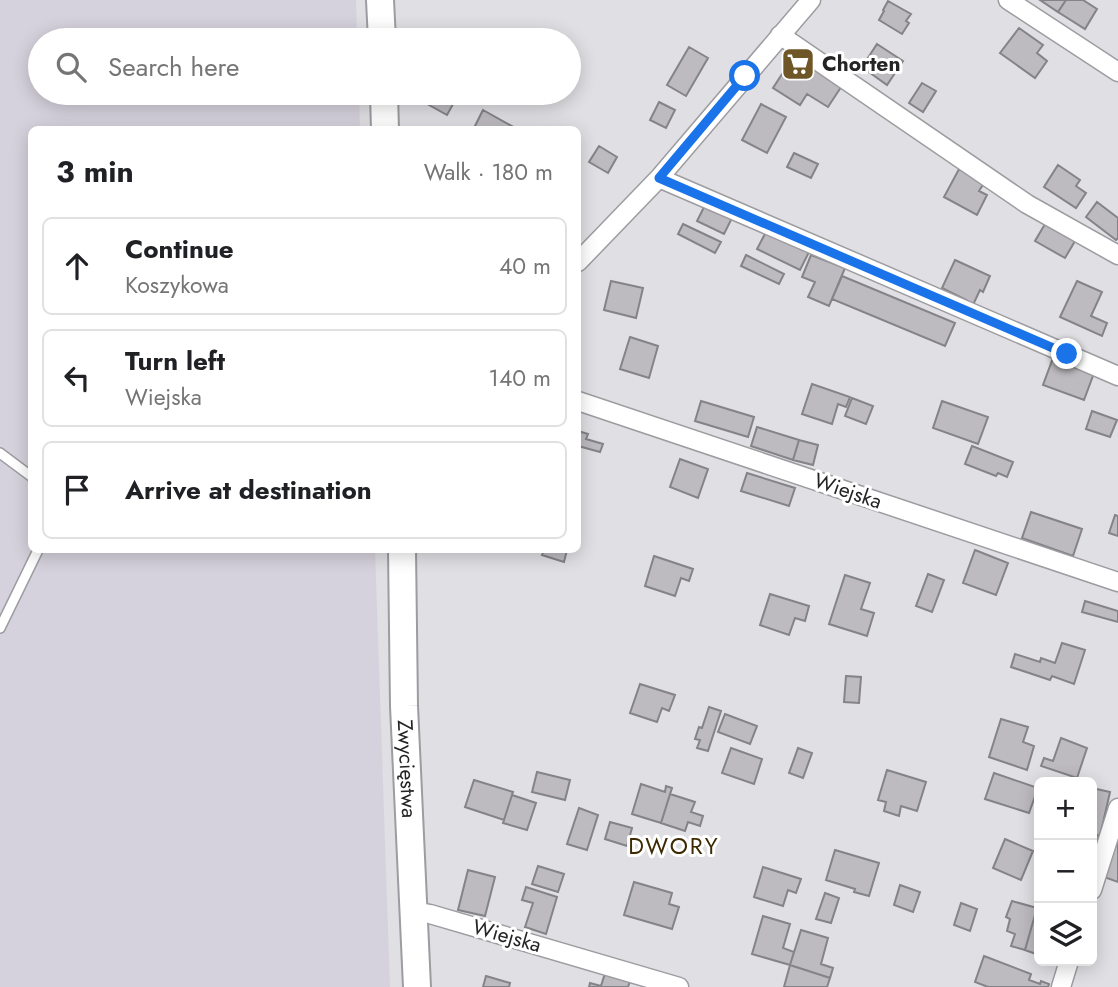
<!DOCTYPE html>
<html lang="en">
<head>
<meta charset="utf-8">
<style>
  :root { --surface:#fff; --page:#f6f6f6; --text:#202124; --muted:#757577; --line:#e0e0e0 }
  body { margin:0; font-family:Jost,sans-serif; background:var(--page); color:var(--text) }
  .controls { position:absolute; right:21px; bottom:21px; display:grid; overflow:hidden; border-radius:10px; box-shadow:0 4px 18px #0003 }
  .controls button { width:63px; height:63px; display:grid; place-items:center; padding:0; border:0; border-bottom:2px solid var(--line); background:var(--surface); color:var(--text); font:35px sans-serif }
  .stop { position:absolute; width:21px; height:21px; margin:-16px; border:5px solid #1a73e8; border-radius:50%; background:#fff }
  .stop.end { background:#1a73e8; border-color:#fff; box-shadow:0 2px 7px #0008 }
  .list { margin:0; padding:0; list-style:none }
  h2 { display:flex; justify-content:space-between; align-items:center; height:91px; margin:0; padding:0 28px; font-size:30px }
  h2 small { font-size:23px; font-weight:400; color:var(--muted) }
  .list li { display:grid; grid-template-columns:46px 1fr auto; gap:21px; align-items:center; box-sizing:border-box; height:98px; margin:0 14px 14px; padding:0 14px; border:2px solid var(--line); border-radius:10px }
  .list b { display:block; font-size:26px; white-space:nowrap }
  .list p { margin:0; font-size:23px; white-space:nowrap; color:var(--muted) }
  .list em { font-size:23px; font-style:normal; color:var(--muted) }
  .icon { flex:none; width:38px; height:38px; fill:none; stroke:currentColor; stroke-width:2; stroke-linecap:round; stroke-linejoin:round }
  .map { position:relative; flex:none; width:1118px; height:987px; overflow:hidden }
  .search { position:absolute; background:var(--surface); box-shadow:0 4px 18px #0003; left:28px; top:28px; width:553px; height:77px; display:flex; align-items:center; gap:18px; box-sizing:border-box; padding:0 24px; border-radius:38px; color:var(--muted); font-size:26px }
  .panel { position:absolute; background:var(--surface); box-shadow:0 4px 18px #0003; left:28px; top:126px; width:553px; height:427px; border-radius:10px }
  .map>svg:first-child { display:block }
</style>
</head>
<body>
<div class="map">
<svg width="1118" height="987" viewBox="0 0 1118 987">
  <rect width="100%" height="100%" fill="#e0dfe3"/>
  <path fill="#d6d2dd" d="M0,0H356L357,40H40V93H359L360,129L32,130V550H375L390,987H0Z"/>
  <path fill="#bdbbbf" stroke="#848387" stroke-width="2" d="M1040,0H1066L1058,12Z
    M1066,0H1083L1097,9L1085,29L1058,12Z
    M888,1L911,14L906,21L909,23L902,34L879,20L884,11L883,10Z
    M1019,28L1043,45L1037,53L1047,61L1035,78L1000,53Z
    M877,44L903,61L887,85L862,67Z
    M689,47L708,58L686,96L667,85Z
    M797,51L845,81L828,107L807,94L800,105L773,88Z
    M922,83L936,91L923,112L909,103Z
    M437,93H450L457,97L447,115L429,105Z
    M659,102L675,110L666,128L650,120Z
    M761,104L786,117L767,153L742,140Z
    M483,110L517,129L516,130H477L474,128Z
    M599,146L617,157L608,173L589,162Z
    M794,153L818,164L811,178L787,167Z
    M1058,165L1080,180L1076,186L1086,193L1076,208L1044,187Z
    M959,169L984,183L979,191L987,195L977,215L944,197Z
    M1097,202L1118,218V238L1116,240L1086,217Z
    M705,205L732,218L724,234L697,221Z
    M683,224L721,242L715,253L678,234Z
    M1045,224L1075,241L1065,258L1035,241Z
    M767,230L810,250L800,270L757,249Z
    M746,255L784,274L779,284L741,266Z
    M811,255L845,268L829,306L808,297L815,282L802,277Z
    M955,260L990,276L983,292L980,290L972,307L964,303L966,300L942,288Z
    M842,276L955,323L945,346L832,299Z
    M611,281L643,288L636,318L604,310Z
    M1077,281L1102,292L1091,316L1107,323L1102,336L1060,317Z
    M630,337L658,346L649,378L620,369Z
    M1053,358L1094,373L1084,400L1043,385Z
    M812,384L850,397L846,407L838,404L832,424L802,414Z
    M852,398L873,406L866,424L845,416Z
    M701,401L754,417L748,437L695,421Z
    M942,401L988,417L978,444L933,428Z
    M1092,411L1117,420L1110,437L1086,429Z
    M757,427L799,440L793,460L751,446Z
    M578,431L588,434L586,439L603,444L600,452L578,446Z
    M799,440L818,445L813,465L793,460Z
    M972,446L1013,462L1007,477L998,473L996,476L965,464Z
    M680,459L708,469L698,498L670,487Z
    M747,473L795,488L789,506L741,491Z
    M1031,512L1082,529L1073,556L1022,538Z
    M1115,515L1118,516V536L1109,533Z
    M544,550H567L564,562L542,555Z
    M975,550L1008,563L996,595L963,583Z
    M654,556L693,569L689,581L681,578L675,596L645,586Z
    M928,574L944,580L932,612L916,606Z
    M845,575L870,583L861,609L874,613L867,636L829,624Z
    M770,594L809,606L805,621L795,618L789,635L760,625Z
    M1085,601L1118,611V622L1082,612Z
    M1062,643L1085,650L1074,684L1052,676L1050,680L1011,667L1015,654L1040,662L1041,658L1055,663Z
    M846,676L861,677L859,703L844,702Z
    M640,684L675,695L669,711L662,708L657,722L630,713Z
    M709,707L721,711L708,751L697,748L700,740L695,739L699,727L702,728Z
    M725,714L757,726L750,744L718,732Z
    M1001,719L1028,727L1023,742L1034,746L1027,770L989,757Z
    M1061,738L1087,748L1077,778L1041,766L1044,758L1053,761Z
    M731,748L762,759L754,784L722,773Z
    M798,748L812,753L803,778L789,773Z
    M887,770L926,782L917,811L901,806L899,816L884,811L886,802L878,800Z
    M537,772L570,780L565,800L532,792Z
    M994,773L1038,788L1029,813L985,799Z
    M474,780L513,792L504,820L465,807Z
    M641,784L665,792L666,786L672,788L661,823L632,814Z
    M1092,788L1110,792L1100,836L1092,833Z
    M670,794L695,802L691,812L703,816L700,826L688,822L685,831L661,823Z
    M512,795L536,803L527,830L503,823Z
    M579,808L598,815L587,850L567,844Z
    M610,822L632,828L627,846L605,839Z
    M1092,834L1099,836L1095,856L1092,855Z
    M1005,839L1033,851L1021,880L993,868Z
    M1116,844H1118V882L1104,877Z
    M835,850L879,863L869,896L854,892L855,889L826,880Z
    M538,866L564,874L558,892L532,884Z
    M763,867L801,879L796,893L788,890L783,906L754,897Z
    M468,870L495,877L485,916L458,910Z
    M634,882L672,893L669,904L679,907L672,929L624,915Z
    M900,885L920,892L913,912L894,905Z
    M526,887L557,897L546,934L525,927L533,903L522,900Z
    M825,893L839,898L831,923L816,919Z
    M1012,901L1037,908L1025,950L1011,946L1015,934L1007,931L1010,919L1006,917Z
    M961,903L977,909L970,931L954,925Z
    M1037,908L1039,909V955L1025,950Z
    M763,916L790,924L783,948L794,952L790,965L752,954Z
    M801,930L828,938L821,964L833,968L830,978L790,965Z
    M984,956L1031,974L1029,980L1040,984L1041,981L1049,984L1048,987H988L975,982Z
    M790,965L830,978L827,987H784Z
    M606,970L631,978L628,987H589L590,983L601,986Z
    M486,976L510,983L509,987H483Z"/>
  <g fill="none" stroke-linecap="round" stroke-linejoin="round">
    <defs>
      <path id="lane" d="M0,453L32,477
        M0,628L38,550"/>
      <path id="street" d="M1008,0L1118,72
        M780,35L1027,204L1118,255
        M659,178L1118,376
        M578,262L659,178L811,0
        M578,401L1118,582
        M1092,890L1118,808
        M414,911L430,914L679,987
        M1061,987L1069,961"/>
      <g id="secondary">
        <path d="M380,0L382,40"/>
        <path d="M384,93L385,130"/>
        <path id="s1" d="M402,550L404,706L417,987"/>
      </g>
    </defs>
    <use href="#lane" stroke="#9d9ca0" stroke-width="12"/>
    <use href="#street" stroke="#9d9ca0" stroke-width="21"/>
    <use href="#secondary" stroke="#9d9ca0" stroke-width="30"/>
    <use href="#lane" stroke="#fff" stroke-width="9"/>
    <use href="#street" stroke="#fff" stroke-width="18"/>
    <use href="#secondary" stroke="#fff" stroke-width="26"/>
  </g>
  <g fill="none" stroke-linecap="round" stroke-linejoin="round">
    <path stroke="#1a73e8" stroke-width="9" d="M745,76L659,178L1067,354"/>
  </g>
  <defs>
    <symbol id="supermarket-square" viewBox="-11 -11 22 22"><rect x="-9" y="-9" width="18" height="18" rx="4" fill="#6e5627" stroke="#fff"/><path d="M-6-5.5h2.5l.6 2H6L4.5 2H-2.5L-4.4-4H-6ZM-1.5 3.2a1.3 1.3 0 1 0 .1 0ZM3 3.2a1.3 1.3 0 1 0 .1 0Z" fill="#fff"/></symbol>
  </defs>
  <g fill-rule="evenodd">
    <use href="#supermarket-square" x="779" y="45" width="38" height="38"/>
  </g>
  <g text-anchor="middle" stroke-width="6" stroke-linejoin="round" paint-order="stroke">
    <g font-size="21" font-weight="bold" fill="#242425" stroke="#fff" text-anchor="start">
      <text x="822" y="71">Chorten</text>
    </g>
    <g font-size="21" fill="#242425" stroke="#fff">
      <text transform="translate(848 491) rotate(19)" y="7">Wiejska</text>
      <text dy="7" stroke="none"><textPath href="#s1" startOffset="219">Zwycięstwa</textPath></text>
      <text transform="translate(507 936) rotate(16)" y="7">Wiejska</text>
    </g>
    <g font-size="23" letter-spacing="2" fill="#3d2a02" stroke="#fff">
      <text x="674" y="854">DWORY</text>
    </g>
  </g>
</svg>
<div class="controls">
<button>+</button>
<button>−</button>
<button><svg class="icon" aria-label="layers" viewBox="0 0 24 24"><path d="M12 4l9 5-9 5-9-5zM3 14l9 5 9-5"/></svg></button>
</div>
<div class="stop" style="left:745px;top:76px"></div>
<div class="stop end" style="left:1067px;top:354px"></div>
<div class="search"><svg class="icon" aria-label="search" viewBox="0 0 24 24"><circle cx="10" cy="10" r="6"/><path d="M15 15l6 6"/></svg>Search here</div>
<section class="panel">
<h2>3 min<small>Walk · 180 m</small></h2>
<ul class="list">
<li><svg class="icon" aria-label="ahead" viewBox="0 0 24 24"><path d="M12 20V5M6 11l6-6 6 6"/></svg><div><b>Continue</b><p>Koszykowa</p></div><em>40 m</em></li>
<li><svg class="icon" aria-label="left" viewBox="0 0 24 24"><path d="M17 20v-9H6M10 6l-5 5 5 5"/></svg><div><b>Turn left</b><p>Wiejska</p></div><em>140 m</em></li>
<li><svg class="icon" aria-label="arrive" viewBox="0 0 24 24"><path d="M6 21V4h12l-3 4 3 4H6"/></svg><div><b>Arrive at destination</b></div></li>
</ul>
</section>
</div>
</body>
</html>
